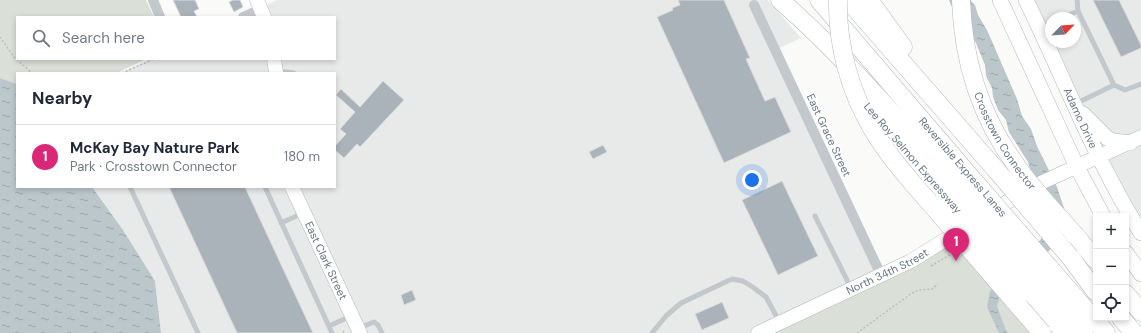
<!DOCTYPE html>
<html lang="en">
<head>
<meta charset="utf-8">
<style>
  :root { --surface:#fff; --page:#f6f6f7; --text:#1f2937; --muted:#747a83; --line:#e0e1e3; --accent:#db2777 }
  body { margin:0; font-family:"DM Sans",sans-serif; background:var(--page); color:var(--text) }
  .controls { position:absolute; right:12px; bottom:12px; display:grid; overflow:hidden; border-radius:0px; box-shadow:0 2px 6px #0003 }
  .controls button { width:36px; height:36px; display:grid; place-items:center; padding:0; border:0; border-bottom:1px solid var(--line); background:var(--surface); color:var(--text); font:20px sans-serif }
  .compass { position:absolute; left:1045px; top:12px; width:36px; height:36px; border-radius:50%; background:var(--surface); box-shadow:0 2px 6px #0003; rotate:65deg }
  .you { position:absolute; left:752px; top:180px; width:14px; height:14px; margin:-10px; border:3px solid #fff; border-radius:50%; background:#1a73e8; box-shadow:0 0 0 6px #1a73e833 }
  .badge { display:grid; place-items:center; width:26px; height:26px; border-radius:50%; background:var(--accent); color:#fff; font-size:13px; font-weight:700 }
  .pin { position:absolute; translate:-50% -33px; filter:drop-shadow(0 1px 2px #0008) }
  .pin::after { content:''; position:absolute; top:21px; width:14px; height:12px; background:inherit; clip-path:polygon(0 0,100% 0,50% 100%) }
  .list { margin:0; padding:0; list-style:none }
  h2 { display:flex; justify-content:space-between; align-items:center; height:52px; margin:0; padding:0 16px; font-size:17px }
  h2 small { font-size:13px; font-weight:400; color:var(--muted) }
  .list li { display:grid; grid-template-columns:26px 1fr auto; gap:12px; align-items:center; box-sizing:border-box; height:64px; padding:0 16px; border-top:1px solid var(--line) }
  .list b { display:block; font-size:15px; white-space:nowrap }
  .list p { margin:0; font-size:13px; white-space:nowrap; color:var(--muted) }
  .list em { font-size:13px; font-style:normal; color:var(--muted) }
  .icon { flex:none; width:22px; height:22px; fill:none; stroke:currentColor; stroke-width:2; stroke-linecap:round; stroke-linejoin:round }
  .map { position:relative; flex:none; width:1141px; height:333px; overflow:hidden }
  .search { position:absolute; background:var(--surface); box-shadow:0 2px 6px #0003; left:16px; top:16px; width:320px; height:44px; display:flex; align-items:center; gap:10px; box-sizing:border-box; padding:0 14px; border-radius:0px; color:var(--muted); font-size:15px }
  .panel { position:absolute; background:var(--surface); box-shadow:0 2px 6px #0003; left:16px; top:72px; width:320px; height:116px; border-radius:0px }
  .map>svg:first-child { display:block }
</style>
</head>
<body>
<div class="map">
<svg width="1141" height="333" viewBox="0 0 1141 333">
  <defs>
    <pattern id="water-ripples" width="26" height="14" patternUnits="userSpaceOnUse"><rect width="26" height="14" fill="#bbc7cb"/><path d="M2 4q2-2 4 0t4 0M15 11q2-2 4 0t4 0" fill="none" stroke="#9ca6aa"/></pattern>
  </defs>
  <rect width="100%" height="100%" fill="#fafaf8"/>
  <path fill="#e8e9e9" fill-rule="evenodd" d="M277,0H768L801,38L779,48L881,277L750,333H161L155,281L123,230L92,187H335V73H120L151,59H335V17H242Z
    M1027,0H1141V136L1101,155ZM1051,18H1075V42H1051Z
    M1141,139V221L1102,157Z"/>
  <path fill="#dadfd7" d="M0,0H146L154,17H17V59H146L117,73H17V84L0,78Z
    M977,229L1065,333H749Z"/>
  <path fill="url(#water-ripples)" d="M949,0H970L975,5L978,15L987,30L1017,99L1022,116L1031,129L1037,146L1057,187L1067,217L1062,237L1048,252L1001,293L997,306L1005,328L1008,333H999L987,307L990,291L1037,244L1047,231L1028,162L1009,132L1006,120L998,110L993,97L992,88L986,76L985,65L976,43L964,24L955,15Z
    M0,78L17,84V187H92L123,230L155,281L161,333H0Z"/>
  <path fill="#aab3b9" stroke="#dcdcda" d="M173,0H195L199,9L194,11L197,17H181Z
    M233,0H240L243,7L234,12L229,2Z
    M678,0H724L750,58L746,59L765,101L775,97L791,132L724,163L657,17L673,10L672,8L680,5Z
    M1093,0H1119L1141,45V48L1121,57Z
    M383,81L404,100L360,147L357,144L344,158L335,150V146L346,134L340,129L355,112L336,95L341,89L360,107Z
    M603,145L607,152L593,159L589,152Z
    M782,181L818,256L778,275L742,200Z
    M169,187H245L313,333H237Z
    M412,290L416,300L404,305L401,295Z
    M722,302L729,318L702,330L695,314Z"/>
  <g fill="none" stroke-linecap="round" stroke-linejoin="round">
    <defs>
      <g id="secondary">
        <path d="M257,0L264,17"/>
        <path d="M274,59L276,73"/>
        <path id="s1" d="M292,187L360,333"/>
        <path d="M989,213L1034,186L1141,137"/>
        <path id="s2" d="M758,333L911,261L964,228"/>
      </g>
      <g id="primary">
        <path d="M1000,0L1077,167L1103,216"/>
        <path id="s3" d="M1026,0C1064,78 1095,160 1141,233"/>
        <path d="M1083,114L1107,138L1113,141L1130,143"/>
        <path d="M1126,253L1141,274"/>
      </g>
      <path id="highway" d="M780,0C845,57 901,123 958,188
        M819,0L974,181
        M848,0L997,171
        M869,0L903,47
        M856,92L945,195
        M1075,235L1096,260
        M1070,257L1096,292
        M1053,272L1106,333
        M1040,283L1084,333
        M1029,292L1065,333
        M1126,294L1141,312
        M1121,318L1134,333"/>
    </defs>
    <use href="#secondary" stroke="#b3babf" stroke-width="15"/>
    <use href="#primary" stroke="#b5babe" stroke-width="16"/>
    <use href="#highway" stroke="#b4b9bd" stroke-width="19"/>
    <path stroke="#bbbfc2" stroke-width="1.5" stroke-dasharray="2 2" stroke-linecap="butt" d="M0,37L14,57L32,73
      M122,73L154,59
      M931,266L955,252
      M343,331L344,333
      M857,333L912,293L919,290L932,289L938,284"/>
    <path stroke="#c3c8cc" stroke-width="5" d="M1077,0L1078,11L1114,85L1125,90L1141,84
      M1061,18L1078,11
      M1041,27L1051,23
      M277,71L294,73
      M1075,104L1114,85
      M130,187L198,333
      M265,187L332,333
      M815,216L851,288
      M281,223L303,213
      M329,326L351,316
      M359,328L374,322L378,325L382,333
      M652,333L666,316L681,303L732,279L743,281L754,288L766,297L779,321"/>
    <path stroke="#c3c8cc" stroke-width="10" d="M153,0L160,17
      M754,5L881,275
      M243,17L261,9"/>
    <use href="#secondary" stroke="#fff" stroke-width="14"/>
    <use href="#primary" stroke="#fff" stroke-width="15"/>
    <use href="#highway" stroke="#fff" stroke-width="18"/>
    <defs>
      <g id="highway-bridge">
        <path d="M838,0C837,45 850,92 873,130C894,165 923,194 949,225C980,261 1011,297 1042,333"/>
        <path id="s4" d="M961,0C963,60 980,116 1016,165C1033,190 1055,212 1075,235"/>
        <path d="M997,171L1070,257"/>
        <path d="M974,181L1053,272"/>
        <path d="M958,188L1040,283"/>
        <path d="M945,195L1029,292"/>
      </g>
    </defs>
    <use href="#highway-bridge" stroke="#b4b9bd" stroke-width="19" stroke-linecap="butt"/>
    <use href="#highway-bridge" stroke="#fff" stroke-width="18"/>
  </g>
  <g text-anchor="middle" stroke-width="4" stroke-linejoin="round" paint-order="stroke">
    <g font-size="11" fill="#657683" stroke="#fff">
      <text dy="4" stroke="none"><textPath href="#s3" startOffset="130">Adamo Drive</textPath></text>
      <text transform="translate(829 135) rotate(65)" y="4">East Grace Street</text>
      <text dy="4" stroke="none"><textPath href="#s4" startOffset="150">Crosstown Connector</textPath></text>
      <text transform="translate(913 158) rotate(49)" y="4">Lee Roy Selmon Expressway</text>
      <text transform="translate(963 167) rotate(49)" y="4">Reversible Express Lanes</text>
      <text dy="4" stroke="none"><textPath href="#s1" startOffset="81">East Clark Street</textPath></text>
      <text dy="4" stroke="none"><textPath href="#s2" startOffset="143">North 34th Street</textPath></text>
    </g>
  </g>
</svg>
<div class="controls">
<button>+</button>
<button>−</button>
<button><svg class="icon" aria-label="locate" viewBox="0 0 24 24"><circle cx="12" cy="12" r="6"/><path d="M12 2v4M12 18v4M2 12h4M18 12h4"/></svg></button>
</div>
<svg class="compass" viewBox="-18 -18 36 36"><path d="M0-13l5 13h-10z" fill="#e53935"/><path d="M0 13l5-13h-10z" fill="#747a83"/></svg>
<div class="you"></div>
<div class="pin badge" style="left:956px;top:261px">1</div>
<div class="search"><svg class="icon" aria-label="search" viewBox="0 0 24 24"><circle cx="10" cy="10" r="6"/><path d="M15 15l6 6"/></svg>Search here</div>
<section class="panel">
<h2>Nearby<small></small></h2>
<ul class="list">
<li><span class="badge">1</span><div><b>McKay Bay Nature Park</b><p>Park · Crosstown Connector</p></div><em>180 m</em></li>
</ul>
</section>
</div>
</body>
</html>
